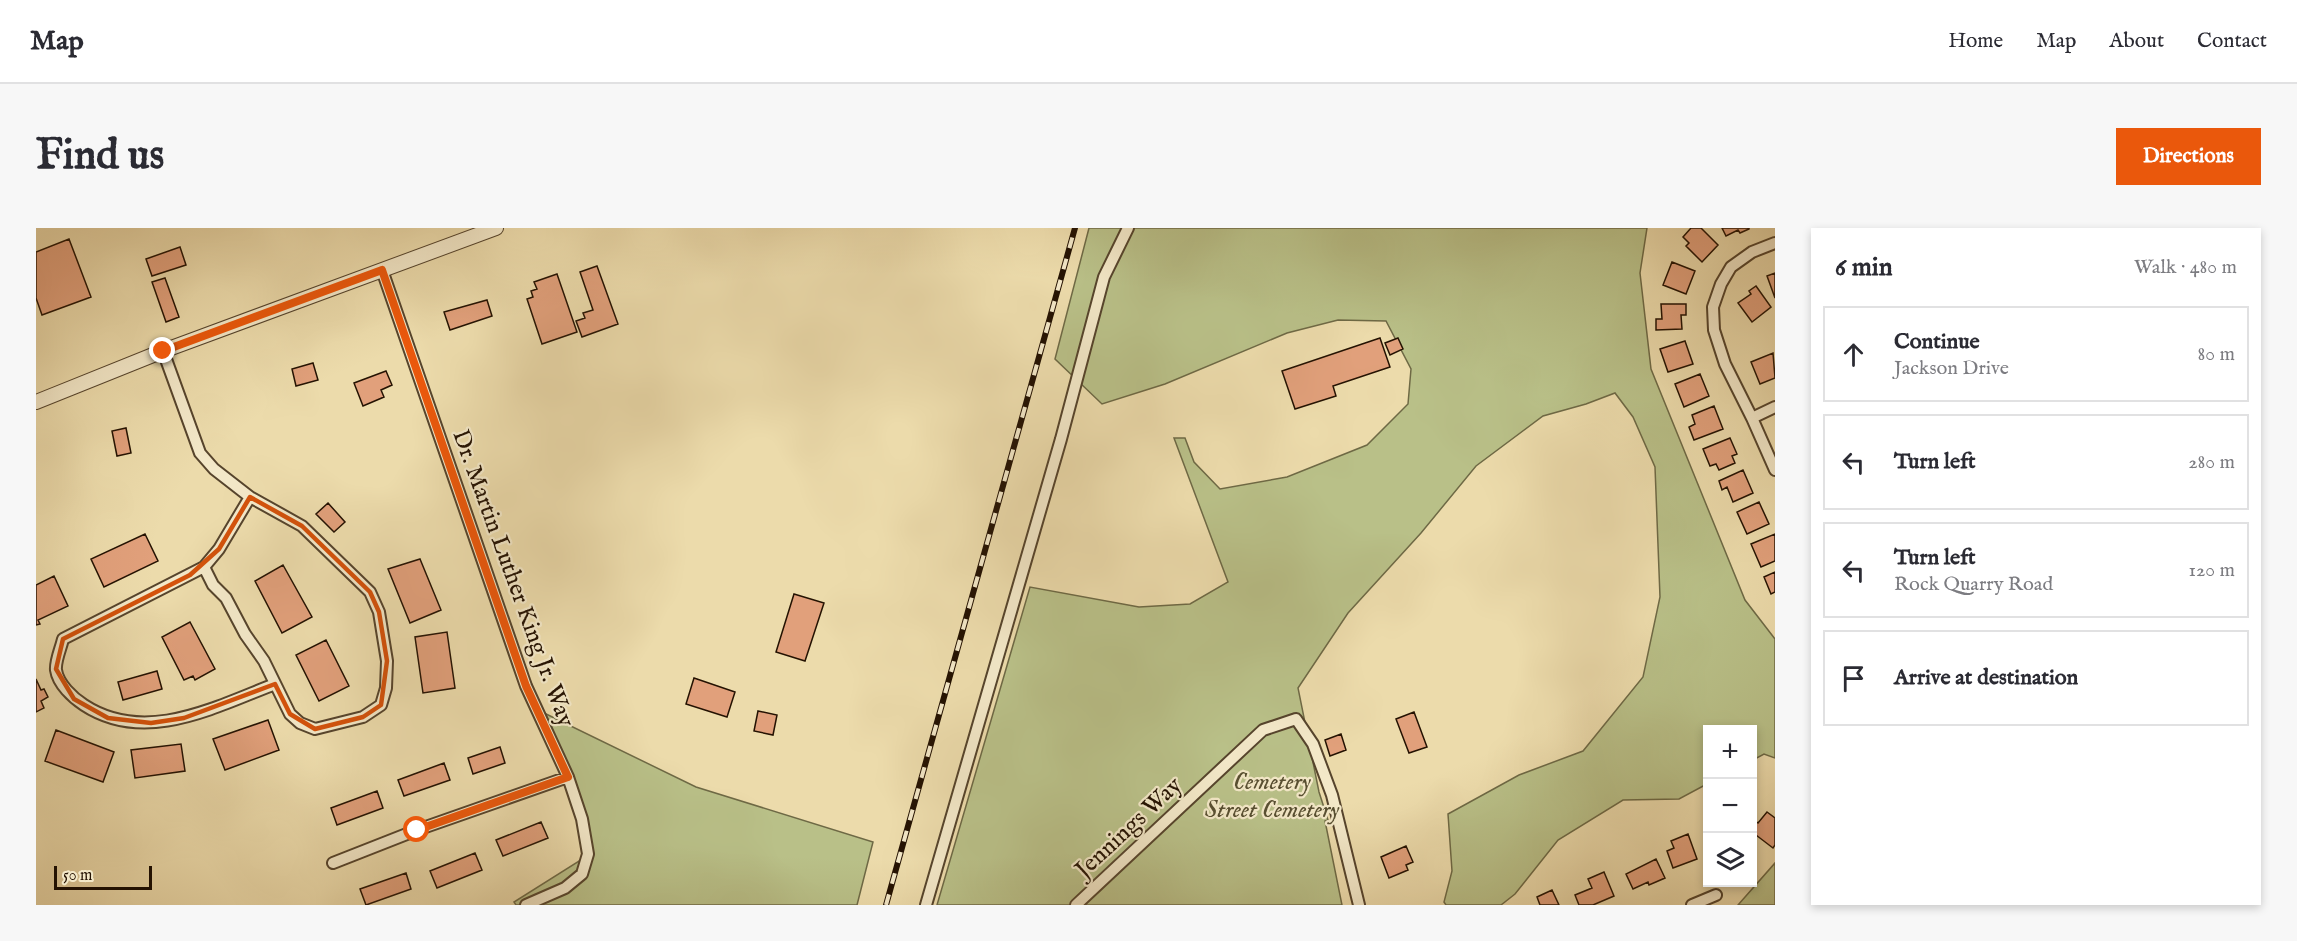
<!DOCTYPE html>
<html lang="en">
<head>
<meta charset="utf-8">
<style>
  :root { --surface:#fff; --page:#f7f7f7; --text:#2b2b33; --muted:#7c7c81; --line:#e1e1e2; --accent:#ea580c }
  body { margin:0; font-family:"IM FELL English",serif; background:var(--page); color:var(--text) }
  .controls { position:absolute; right:18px; bottom:18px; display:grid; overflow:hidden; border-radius:0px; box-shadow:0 3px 9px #0003 }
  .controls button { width:54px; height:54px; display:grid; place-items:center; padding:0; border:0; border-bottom:2px solid var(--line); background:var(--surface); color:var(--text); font:30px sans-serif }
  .scale { position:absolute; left:18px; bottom:15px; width:98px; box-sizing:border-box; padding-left:6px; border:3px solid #241202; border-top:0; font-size:16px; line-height:21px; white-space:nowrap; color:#241202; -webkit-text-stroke:4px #f3e8c8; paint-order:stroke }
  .stop { position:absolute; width:18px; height:18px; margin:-14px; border:4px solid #ea580c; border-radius:50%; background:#fff }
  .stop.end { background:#ea580c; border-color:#fff; box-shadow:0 2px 6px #0008 }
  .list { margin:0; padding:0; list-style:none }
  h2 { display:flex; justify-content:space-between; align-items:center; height:78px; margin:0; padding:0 24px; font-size:26px }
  h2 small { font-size:20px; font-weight:400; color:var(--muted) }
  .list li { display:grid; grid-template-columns:39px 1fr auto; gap:18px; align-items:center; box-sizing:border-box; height:96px; margin:0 12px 12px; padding:0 12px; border:2px solid var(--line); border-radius:0px }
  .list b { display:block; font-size:22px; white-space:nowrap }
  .list p { margin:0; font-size:20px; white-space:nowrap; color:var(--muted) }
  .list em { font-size:20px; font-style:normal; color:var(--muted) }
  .icon { flex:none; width:33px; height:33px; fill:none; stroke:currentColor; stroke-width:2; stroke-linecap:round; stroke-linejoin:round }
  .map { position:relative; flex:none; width:1739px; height:677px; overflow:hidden; border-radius:0px }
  header { display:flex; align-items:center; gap:36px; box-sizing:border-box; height:84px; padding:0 30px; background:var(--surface); border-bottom:2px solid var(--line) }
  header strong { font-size:28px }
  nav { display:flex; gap:33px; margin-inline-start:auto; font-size:21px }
  .intro { display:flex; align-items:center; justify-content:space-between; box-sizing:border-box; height:144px; padding:0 36px }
  h1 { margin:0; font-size:42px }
  .button { padding:15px 27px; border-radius:0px; background:var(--accent); color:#fff; font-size:21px; font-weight:700 }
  main { display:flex; gap:36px; padding:0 36px }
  aside { flex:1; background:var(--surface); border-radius:0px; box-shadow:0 3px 9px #0003 }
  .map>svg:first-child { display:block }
</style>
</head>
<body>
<header>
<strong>Map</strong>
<nav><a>Home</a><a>Map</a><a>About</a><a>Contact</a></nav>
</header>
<div class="intro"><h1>Find us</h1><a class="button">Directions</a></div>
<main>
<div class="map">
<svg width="1739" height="677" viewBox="0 0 1739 677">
  <rect width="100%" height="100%" fill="#ecdbab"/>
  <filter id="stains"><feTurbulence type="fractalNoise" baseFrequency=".00333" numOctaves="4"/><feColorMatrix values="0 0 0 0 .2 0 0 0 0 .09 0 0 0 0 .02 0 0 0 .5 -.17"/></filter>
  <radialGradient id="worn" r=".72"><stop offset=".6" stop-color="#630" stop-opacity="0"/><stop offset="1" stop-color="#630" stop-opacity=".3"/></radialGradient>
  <path fill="#b9c088" stroke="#6e6945" stroke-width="1.5" d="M1053,0H1611L1604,45L1615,141L1709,372L1739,411V530L1728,526L1717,532L1716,502H1672L1671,556L1643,571L1587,572L1522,612L1479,666L1465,677H1410L1408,674L1416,643L1412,586L1483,547L1547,523L1607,449L1624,369L1619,239L1597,189L1579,165L1550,176L1507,188L1440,238L1385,305L1312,385L1262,460L1283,564L1292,592L1289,593L1306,677H901L994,359L1103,379L1154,376L1192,354L1138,210H1149L1158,234L1184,261L1251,249L1331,217L1372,176L1375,141L1350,93L1302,92L1251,105L1129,156L1066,176L1019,131Z
    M506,484L660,559L837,614L821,677H480L478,674L556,625Z
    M1739,635V677H1702Z"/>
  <path fill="#e1a07b" stroke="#241202" stroke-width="1.5" d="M1655,0H1665L1682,17L1666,34L1650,18L1653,15L1647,9Z
    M1686,0H1713V1L1704,5L1702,2L1690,8Z
    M33,11L55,69L6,87L0,70V24Z
    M144,19L150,37L116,48L110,31Z
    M1636,34L1659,43L1650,66L1627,57Z
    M561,38L582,96L546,109L540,93L549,90L547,85L557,82L544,44Z
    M1739,45V70L1731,48Z
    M521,46L541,104L506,116L491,71L497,69L495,63L501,61L498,54Z
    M129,50L143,89L130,94L116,54Z
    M1720,58L1735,79L1716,94L1702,75L1715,66L1713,63Z
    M451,72L456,88L414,102L408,84Z
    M1625,76H1650V87H1645L1646,101L1620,102V91H1626Z
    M1344,110L1354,139L1297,158L1300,168L1259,181L1246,143Z
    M1362,110L1367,121L1354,127L1349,115Z
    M1649,113L1657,136L1632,144L1624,121Z
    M1737,125L1739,150L1724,156L1715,134Z
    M277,135L282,152L260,158L256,141Z
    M350,143L356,157L345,162L348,169L327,178L318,155Z
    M1664,146L1673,168L1648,179L1639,156Z
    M1678,178L1687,201L1658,212L1653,199L1659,196L1656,187Z
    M90,200L95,225L81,228L76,203Z
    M1694,210L1701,226L1696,228L1699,235L1683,242L1680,236L1674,238L1667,221Z
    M1707,242L1717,265L1697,274L1691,259L1686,262L1683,253Z
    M1723,274L1733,296L1711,306L1701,284Z
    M292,275L309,294L298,304L280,286Z
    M109,306L122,333L68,359L55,331Z
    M1739,306V333L1725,339L1715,316Z
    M384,331L405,382L374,395L352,341Z
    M247,337L276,389L246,405L219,353Z
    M1739,344V364L1735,366L1728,349Z
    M18,348L32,378L2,392L4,396L0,397V357Z
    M758,366L788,375L769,433L740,424Z
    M154,394L179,441L159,452L157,448L148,452L126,409Z
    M411,404L419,460L387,465L379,409Z
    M290,412L313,458L283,473L260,427Z
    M121,443L126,461L87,472L82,454Z
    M658,450L699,464L691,489L650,476Z
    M0,451L5,462L8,461L12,469L5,473L8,480L0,484Z
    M722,483L741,487L737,507L718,503Z
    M1378,484L1391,519L1373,525L1360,491Z
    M232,492L243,522L189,542L177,511Z
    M20,502L78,524L67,554L9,533Z
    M1305,506L1310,522L1294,528L1289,512Z
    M145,516L149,543L99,550L95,522Z
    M464,519L469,535L437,546L432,530Z
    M408,535L414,552L368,568L362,552Z
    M341,563L347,580L301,597L295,580Z
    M1731,584L1739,590V617L1737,620L1716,604V595L1718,592L1722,595Z
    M505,594L512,610L467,628L460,612Z
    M1652,606L1661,631L1637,640L1631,623L1638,620L1635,613Z
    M1370,618L1377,634L1370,637L1372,642L1353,650L1345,629Z
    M439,625L446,642L401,660L394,643Z
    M1620,631L1629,650L1613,657L1612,654L1597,661L1590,646Z
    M1568,644L1578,668L1557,677H1543L1539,667L1556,660L1552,651Z
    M370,645L375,661L330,677L324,661Z
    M1516,662L1523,677H1504L1501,669Z"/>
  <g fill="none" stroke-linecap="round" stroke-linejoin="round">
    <defs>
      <path id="minor" d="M1739,15L1716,24L1695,39L1685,56L1677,79L1678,102L1689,136L1716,190L1739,242
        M346,42L490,458L532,549L546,591L552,626L546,646L529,660L490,677
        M127,123L164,225L178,241L214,269L266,298L334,364L343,384L351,433L350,460L345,477L327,489L279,501L264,495L254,486L228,433L209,406L190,370L177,357L168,339
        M1716,190L1739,179
        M214,269L183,321L168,339L27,411C25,420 19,433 20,442C22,456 37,470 48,477C109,517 179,479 239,456
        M297,635L381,602L532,549
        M890,677L1025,211L1068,49L1092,0
        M1040,677L1227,502L1260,491L1277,516L1296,567L1323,677
        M1656,677L1680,667"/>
      <path id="tertiary" d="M0,174L127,123L460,0"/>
    </defs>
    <use href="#minor" stroke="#56442c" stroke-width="14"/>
    <use href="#tertiary" stroke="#56442c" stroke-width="16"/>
    <use href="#minor" stroke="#f3e8c8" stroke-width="10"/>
    <use href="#tertiary" stroke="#f3e8c8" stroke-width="14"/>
    <defs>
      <path id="rail" d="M850,677L1039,0"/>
    </defs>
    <use href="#rail" stroke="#241202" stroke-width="6"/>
    <use href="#rail" stroke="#f3e8c8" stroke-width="4" stroke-dasharray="11" stroke-linecap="butt"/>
  </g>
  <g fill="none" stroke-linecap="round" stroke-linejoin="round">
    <path stroke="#ea580c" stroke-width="8" d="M127,123L346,42L490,458L532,549L381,602"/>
  </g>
  <path fill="none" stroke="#d4520b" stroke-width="4.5" stroke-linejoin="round" d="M214,269L266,298L334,364L343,384L351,433L345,477L327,489L279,501L254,486L239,456L148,490L115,495L72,490L38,471L20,441L27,411L154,347L183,321Z"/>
  <g text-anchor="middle" stroke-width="4.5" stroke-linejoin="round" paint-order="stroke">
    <g font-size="24" fill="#241202" stroke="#f3e8c8">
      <text transform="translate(478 350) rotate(70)" y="8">Dr. Martin Luther King Jr. Way</text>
      <text transform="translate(1092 599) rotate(-43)" y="8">Jennings Way</text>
    </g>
    <g font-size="24" font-style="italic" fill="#584f31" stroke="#f3e8c8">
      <text x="1236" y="561">Cemetery<tspan x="1236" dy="28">Street Cemetery</tspan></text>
    </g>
  </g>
  <rect width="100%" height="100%" filter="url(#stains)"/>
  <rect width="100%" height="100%" fill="url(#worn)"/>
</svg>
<div class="controls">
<button>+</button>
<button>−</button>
<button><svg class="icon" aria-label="layers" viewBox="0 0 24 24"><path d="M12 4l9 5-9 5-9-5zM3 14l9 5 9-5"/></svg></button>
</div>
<div class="scale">50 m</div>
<div class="stop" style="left:381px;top:602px"></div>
<div class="stop end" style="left:127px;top:123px"></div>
</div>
<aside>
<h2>6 min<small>Walk · 480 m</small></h2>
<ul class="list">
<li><svg class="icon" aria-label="ahead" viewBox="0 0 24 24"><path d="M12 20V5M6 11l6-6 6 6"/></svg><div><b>Continue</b><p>Jackson Drive</p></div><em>80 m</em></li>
<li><svg class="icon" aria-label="left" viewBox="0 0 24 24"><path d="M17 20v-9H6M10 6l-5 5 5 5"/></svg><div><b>Turn left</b></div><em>280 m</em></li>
<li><svg class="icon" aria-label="left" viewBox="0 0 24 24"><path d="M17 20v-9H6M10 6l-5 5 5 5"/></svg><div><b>Turn left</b><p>Rock Quarry Road</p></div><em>120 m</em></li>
<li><svg class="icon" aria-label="arrive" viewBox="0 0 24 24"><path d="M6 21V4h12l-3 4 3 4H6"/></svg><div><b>Arrive at destination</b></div></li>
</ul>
</aside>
</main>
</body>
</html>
